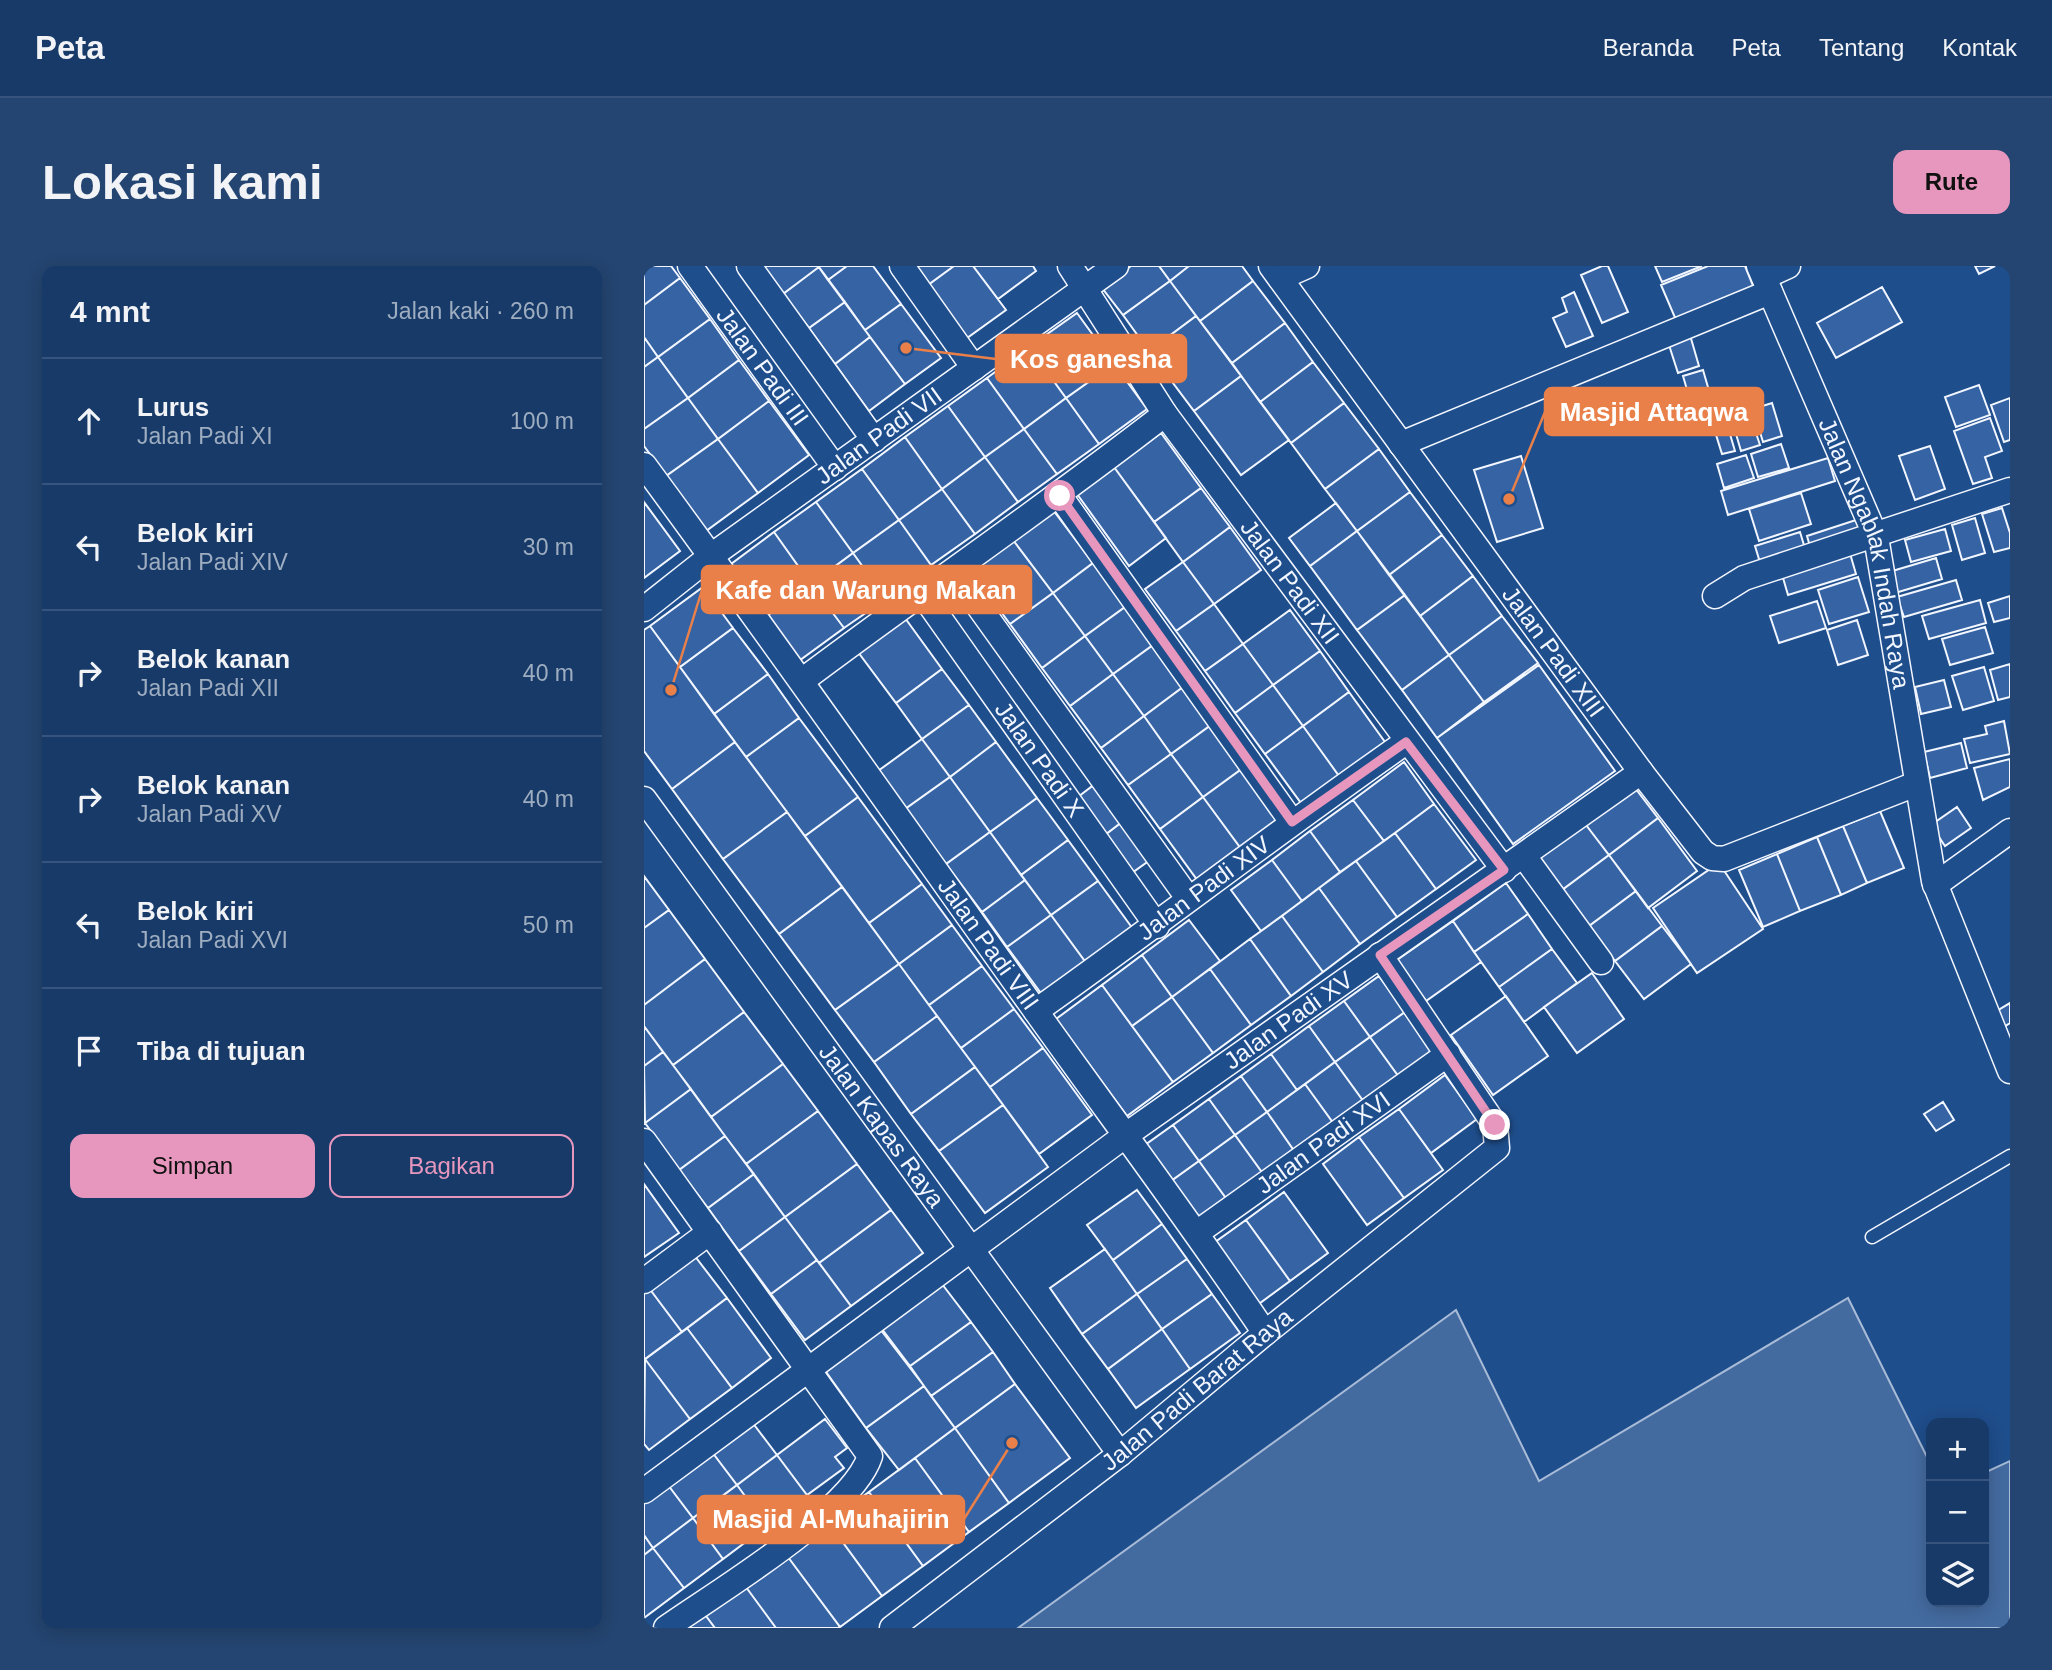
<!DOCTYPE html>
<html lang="id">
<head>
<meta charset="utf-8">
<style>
  :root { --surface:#173a69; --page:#244571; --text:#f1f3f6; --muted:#9eadc0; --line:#36547d; --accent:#e797bd }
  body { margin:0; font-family:Helvetica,sans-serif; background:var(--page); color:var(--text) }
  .controls { position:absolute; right:21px; bottom:21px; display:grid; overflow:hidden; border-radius:14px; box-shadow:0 4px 18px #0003 }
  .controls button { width:63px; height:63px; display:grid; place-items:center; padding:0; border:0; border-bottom:2px solid var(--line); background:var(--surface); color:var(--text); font:35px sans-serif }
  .stop { position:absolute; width:21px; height:21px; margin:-16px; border:5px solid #e797bd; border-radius:50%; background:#fff }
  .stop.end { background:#e797bd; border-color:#fff; box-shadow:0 2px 7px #0008 }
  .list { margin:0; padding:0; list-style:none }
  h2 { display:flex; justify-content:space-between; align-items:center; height:91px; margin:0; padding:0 28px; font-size:30px }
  h2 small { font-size:23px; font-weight:400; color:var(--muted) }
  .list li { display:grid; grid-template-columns:46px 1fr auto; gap:21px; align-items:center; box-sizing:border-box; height:126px; padding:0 28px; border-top:2px solid var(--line) }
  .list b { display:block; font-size:26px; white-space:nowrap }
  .list p { margin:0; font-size:23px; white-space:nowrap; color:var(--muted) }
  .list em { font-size:23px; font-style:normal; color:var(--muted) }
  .actions { display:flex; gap:14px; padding:21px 28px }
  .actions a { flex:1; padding:16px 0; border:2px solid var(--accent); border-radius:14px; text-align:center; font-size:24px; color:var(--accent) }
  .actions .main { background:var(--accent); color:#111 }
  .icon { flex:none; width:38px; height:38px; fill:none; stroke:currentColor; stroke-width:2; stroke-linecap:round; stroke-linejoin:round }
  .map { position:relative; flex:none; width:1366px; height:1362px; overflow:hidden; border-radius:14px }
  header { display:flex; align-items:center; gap:42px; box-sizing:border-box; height:98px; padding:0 35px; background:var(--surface); border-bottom:2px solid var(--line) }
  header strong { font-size:33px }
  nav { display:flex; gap:38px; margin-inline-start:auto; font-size:24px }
  .intro { display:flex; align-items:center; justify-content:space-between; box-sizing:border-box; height:168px; padding:0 42px }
  h1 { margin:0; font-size:49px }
  .button { padding:18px 32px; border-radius:14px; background:var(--accent); color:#111; font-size:24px; font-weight:700 }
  main { display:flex; gap:42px; padding:0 42px }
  aside { flex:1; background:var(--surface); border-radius:14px; box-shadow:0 4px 18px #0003 }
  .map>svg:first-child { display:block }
</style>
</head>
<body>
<header>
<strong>Peta</strong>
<nav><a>Beranda</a><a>Peta</a><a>Tentang</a><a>Kontak</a></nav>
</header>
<div class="intro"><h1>Lokasi kami</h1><a class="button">Rute</a></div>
<main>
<aside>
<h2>4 mnt<small>Jalan kaki · 260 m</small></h2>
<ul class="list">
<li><svg class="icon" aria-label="ahead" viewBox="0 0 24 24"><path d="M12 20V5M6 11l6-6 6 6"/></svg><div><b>Lurus</b><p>Jalan Padi XI</p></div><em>100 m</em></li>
<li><svg class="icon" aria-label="left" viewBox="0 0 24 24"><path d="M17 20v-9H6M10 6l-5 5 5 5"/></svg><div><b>Belok kiri</b><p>Jalan Padi XIV</p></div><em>30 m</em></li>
<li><svg class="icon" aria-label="right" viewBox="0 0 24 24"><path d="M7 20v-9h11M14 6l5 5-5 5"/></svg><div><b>Belok kanan</b><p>Jalan Padi XII</p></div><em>40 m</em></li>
<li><svg class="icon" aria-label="right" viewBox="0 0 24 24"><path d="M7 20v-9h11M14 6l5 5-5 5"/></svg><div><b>Belok kanan</b><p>Jalan Padi XV</p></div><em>40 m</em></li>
<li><svg class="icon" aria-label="left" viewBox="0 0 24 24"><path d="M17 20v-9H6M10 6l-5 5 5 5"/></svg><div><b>Belok kiri</b><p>Jalan Padi XVI</p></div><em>50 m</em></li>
<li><svg class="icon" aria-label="arrive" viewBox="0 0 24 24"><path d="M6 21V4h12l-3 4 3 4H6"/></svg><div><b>Tiba di tujuan</b></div></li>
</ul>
<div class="actions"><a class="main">Simpan</a><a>Bagikan</a></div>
</aside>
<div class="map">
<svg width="1366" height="1362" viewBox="0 0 1366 1362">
  <rect width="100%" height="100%" fill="#1f4e8c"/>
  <path fill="#446ba0" stroke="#a8bbd7" stroke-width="2" d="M1204,1032L1287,1199V1336H1340V1207L1366,1195V1362H374L812,1044L895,1215Z"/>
  <path fill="#3563a3" stroke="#f2f6ff" stroke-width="2" d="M0,0H27L36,12L0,39Z
    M119,0H174L175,1L139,28Z
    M174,0H203L184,14Z
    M203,0H229L257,38L221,64L184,14Z
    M269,0H310L284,19Z
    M310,0H329L362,44L323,72L284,19Z
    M329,0H389L392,5L354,33Z
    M487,0H515L526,15L479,49L458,22Z
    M515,0H545L526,15Z
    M545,0H598L609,15L556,55L526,15Z
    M958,0H964L984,46L958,57L937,9Z
    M1011,0H1058L1018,16Z
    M1064,0H1101L1110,22L1032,54L1017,19Z
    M1331,0H1351L1335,8Z
    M175,1L201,36L165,62L139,28Z
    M36,12L66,53L14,91L0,71V39Z
    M526,15L552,50L505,85L479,49Z
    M609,15L641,57L588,97L556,55Z
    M1238,21L1258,56L1192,92L1173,57Z
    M930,26L949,70L922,81L909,52L923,46L918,32Z
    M201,36L226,71L191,98L165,62Z
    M257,38L297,92L261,118L221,64Z
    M433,47L470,98L422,132L385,81Z
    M552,50L597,110L550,145L505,85Z
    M66,53L95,94L44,132L14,91Z
    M641,57L669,96L616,136L588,97Z
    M1046,69L1055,100L1034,107L1024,76Z
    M0,71L14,91L0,101Z
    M226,71L261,118L225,145L191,98Z
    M385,81L422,132L380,163L343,112Z
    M14,91L44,132L0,163V101Z
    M95,94L125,135L74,173L44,132Z
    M669,96L700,137L647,177L616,136Z
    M470,98L503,143L455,178L422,132Z
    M1059,104L1068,135L1048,141L1039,110Z
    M597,110L645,174L597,209L550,145Z
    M343,112L380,163L341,191L304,140Z
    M1335,119L1346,149L1312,161L1301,131Z
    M44,132L74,173L22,210L0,180V163Z
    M422,132L455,178L413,208L380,163Z
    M1366,132V174L1360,176L1347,139Z
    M125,135L165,189L114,227L74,173Z
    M700,137L735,183L681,223L647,177Z
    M1128,137L1138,170L1119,176L1109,143Z
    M1077,138L1091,185L1078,188L1064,143Z
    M304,140L341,191L298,223L261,171Z
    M1105,146L1116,179L1097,185L1087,151Z
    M1346,152L1358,185L1341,191L1348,212L1329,218L1310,165Z
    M380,163L413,208L374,236L341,191Z
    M517,167L557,222L510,256L470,201Z
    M261,171L298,223L255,254L218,203Z
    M74,173L114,227L62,265L22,210Z
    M1137,178L1145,202L1114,211L1107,188Z
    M1286,180L1301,223L1271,234L1255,190Z
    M735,183L766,226L713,265L681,223Z
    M1102,189L1110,212L1080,222L1073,198Z
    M877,190L899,262L853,276L830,204Z
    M341,191L374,236L331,268L298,223Z
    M1184,192L1191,215L1084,249L1077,225Z
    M470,201L522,272L485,300L433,228Z
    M218,203L255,254L209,287L172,236Z
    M557,222L586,261L539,296L510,256Z
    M298,223L331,268L287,299L255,254Z
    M766,226L798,269L745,309L713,265Z
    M1157,227L1167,258L1115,275L1105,243Z
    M0,236L36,285L0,312Z
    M172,236L209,287L167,318L130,266Z
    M692,237L713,265L666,300L645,272Z
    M1358,242L1366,267V282L1350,286L1338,248Z
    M409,244L449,297L409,327L369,274Z
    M1331,252L1341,287L1318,294L1308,259Z
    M1215,253L1220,267L1167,284L1163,270Z
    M255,254L287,299L242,333L209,287Z
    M586,261L617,304L570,338L539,296Z
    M1301,263L1307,285L1267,296L1261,274Z
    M713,265L761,329L713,364L666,300Z
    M130,266L167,318L120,352L83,301Z
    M1156,266L1163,289L1118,303L1111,280Z
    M798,269L829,310L776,350L745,309Z
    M369,274L409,327L366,358L327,305Z
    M1205,284L1212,308L1144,329L1137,305Z
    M209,287L242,333L200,362L167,318Z
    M1292,292L1298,313L1251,327L1245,306Z
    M539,296L570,338L532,365L501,323Z
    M449,297L481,341L441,370L409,327Z
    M829,310L858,350L805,389L776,350Z
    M1214,311L1225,346L1185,358L1174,324Z
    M1312,314L1318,334L1260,351L1253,331Z
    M167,318L200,362L152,397L120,352Z
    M59,321L89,362L36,401L6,360Z
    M409,327L441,370L398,402L366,358Z
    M761,329L805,389L758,424L713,364Z
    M1366,330V352L1350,356L1344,337Z
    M1336,334L1342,357L1285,373L1278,350Z
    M1173,335L1182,362L1135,377L1126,350Z
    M570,338L599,378L561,405L532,365Z
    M481,341L509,379L469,408L441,370Z
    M646,344L676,385L629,419L599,378Z
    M858,350L894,397L840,436L805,389Z
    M261,352L298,403L252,437L214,386Z
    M1213,354L1224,389L1194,399L1183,364Z
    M6,360L91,476L28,523L0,485V364Z
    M1341,361L1349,387L1306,399L1298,373Z
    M89,362L124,408L70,448L36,401Z
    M441,370L469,408L426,440L398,402Z
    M599,378L629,419L591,447L561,405Z
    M509,379L539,421L500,450L469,408Z
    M676,385L705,426L659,460L629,419Z
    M805,389L840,436L793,472L758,424Z
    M1366,398V431L1354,434L1346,404Z
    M895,399L971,505L869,578L793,472Z
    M1340,401L1350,435L1319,444L1308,410Z
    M298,403L325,439L278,473L252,437Z
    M124,408L155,452L102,491L70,448Z
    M469,408L500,450L457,482L426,440Z
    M1300,414L1307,441L1277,448L1271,421Z
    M629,419L659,460L621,488L591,447Z
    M539,421L567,459L527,488L500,450Z
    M705,426L741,476L695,510L659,460Z
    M325,439L352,476L306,511L278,473Z
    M500,450L527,488L484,519L457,482Z
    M155,452L214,531L161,570L102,491Z
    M1360,455L1366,488L1326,497L1320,473L1343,468L1341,460Z
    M567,459L599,502L559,531L527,488Z
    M659,460L695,510L657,537L621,488Z
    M278,473L306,511L261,543L234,505Z
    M91,476L143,546L79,593L28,523Z
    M352,476L393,532L346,566L306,511Z
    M1317,477L1323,502L1286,512L1280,486Z
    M527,488L559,531L516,563L484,519Z
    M1366,493V521L1339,534L1330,502Z
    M760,496L790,538L740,575L709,534Z
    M599,502L637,554L598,584L559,531Z
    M306,511L346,566L302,598L261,543Z
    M451,518L478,556L457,572L430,534Z
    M988,518L1014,552L965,589L939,555Z
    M214,531L278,618L225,657L161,570Z
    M559,531L598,584L554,615L516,563Z
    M393,532L424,574L377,609L346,566Z
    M709,534L740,575L696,606L666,565Z
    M790,538L832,594L792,623L751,567Z
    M1313,541L1327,562L1301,580L1287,559Z
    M1236,545L1260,602L1223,617L1199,560Z
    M143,546L198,621L135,668L79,593Z
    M1014,552L1053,605L1004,642L965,589Z
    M939,555L965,589L918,624L893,590Z
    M478,556L506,594L485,609L457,572Z
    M1199,560L1223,617L1197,629L1173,571Z
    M666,565L696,606L658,635L628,594Z
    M346,566L381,614L338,646L302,598Z
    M751,567L792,623L753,651L712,595Z
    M1173,571L1197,629L1156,645L1133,588Z
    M424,574L454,615L407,649L377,609Z
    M1133,588L1156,645L1119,661L1095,604Z
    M965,589L992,625L945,660L918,624Z
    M628,594L658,635L617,665L587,624Z
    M712,595L753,651L716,678L675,622Z
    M1075,597L1119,663L1053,707L1009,642Z
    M0,610L25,644L0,662Z
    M381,614L407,649L363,681L338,646Z
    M454,615L489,663L443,698L407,649Z
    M862,617L884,648L830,686L809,655Z
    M278,618L308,659L255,698L225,657Z
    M198,621L255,698L191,744L135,668Z
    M675,622L716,678L679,706L638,650Z
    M992,625L1018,660L971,695L945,660Z
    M25,644L61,693L0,739V662Z
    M884,648L908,683L855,721L830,686Z
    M407,649L443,698L399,730L363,681Z
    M638,650L679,706L647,730L606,673Z
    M545,654L576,695L528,731L498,689Z
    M809,655L837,696L782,735L753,694Z
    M308,659L338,700L285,739L255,698Z
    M1018,660L1047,698L1000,733L971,695Z
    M606,673L647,730L607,759L566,703Z
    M908,683L933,717L880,756L855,721Z
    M498,689L528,731L488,760L458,719Z
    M61,693L100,746L29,799L0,760V739Z
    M255,698L293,750L230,796L191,744Z
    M338,700L370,743L317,782L285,739Z
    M566,703L607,759L569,787L528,731Z
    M948,707L980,753L933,787L900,741Z
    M735,710L761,746L726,771L700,735Z
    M458,719L529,816L483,850L412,753Z
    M862,730L904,790L849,829L807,769Z
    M528,731L569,787L529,816L488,760Z
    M700,735L726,771L691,796L665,760Z
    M1366,737V757L1355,764L1346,749Z
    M370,743L399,782L346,821L317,782Z
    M100,746L139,798L67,851L29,799Z
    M761,746L790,786L755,811L726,771Z
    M293,750L331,801L267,848L230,796Z
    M0,760L19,786L0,800Z
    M665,760L691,796L653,824L627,788Z
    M726,771L755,811L720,836L691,796Z
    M399,782L448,849L395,888L346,821Z
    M19,786L47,823L1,857L0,800Z
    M627,788L653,824L623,846L597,810Z
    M691,796L720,836L690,858L661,818Z
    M139,798L174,845L102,898L67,851Z
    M331,801L359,839L295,885L267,848Z
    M801,809L833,853L787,887L755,843Z
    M597,810L623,846L591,869L565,833Z
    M661,818L690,858L651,886L623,846Z
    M47,823L81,870L35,904L1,857Z
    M565,833L591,869L555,895L529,859Z
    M1299,836L1310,854L1292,865L1280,848Z
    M359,839L404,901L341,947L295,885Z
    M755,843L799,904L760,932L715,871Z
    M174,845L213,898L141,951L102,898Z
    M623,846L651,886L620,909L591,869Z
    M529,859L555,895L527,915L501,879Z
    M591,869L620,909L584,935L555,895Z
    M81,870L110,908L64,942L35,904Z
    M715,871L760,932L723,959L679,898Z
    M555,895L584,935L556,955L527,915Z
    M213,898L247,944L175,997L141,951Z
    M110,908L141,951L95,985L64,942Z
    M0,918L35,967L0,991Z
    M493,924L518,958L469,994L443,959Z
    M640,926L684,987L646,1015L602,954Z
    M247,944L279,987L207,1040L175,997Z
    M141,951L173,994L127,1028L95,985Z
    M602,954L646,1015L612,1040L567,979Z
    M518,958L543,993L493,1028L469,994Z
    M461,983L493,1028L438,1068L406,1022Z
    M50,989L83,1032L38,1066L5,1022Z
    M543,993L568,1028L518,1063L493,1028Z
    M173,994L207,1040L161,1074L127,1028Z
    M298,1018L327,1056L266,1100L238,1063Z
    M5,1022L38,1066L0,1094V1026Z
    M493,1028L518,1063L464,1103L438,1068Z
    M568,1028L596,1067L546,1103L518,1063Z
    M83,1032L127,1092L88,1122L43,1062Z
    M327,1056L349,1086L287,1130L266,1100Z
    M43,1062L88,1122L46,1153L1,1093Z
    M236,1063L280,1120L222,1162L180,1103Z
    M518,1063L546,1103L492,1142L464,1103Z
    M349,1086L371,1118L311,1162L287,1130Z
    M1,1093L46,1153L5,1184L0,1178Z
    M371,1118L426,1192L365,1237L311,1162Z
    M280,1120L311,1162L255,1204L222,1162Z
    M105,1152L133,1189L93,1219L65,1182Z
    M181,1153L203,1182L191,1191L200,1202L163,1229L133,1189Z
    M311,1162L365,1237L325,1266L271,1192Z
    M65,1182L93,1219L49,1252L21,1215Z
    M133,1189L163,1229L123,1260L93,1219Z
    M271,1192L325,1266L279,1300L225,1226Z
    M21,1215L49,1252L9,1282L0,1269V1230Z
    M93,1219L123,1260L79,1293L49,1252Z
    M225,1226L279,1300L238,1330L184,1256Z
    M49,1252L79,1293L40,1322L9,1282Z
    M184,1256L238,1330L196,1361L141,1287Z
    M0,1269L9,1282L0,1289Z
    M9,1282L40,1322L0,1352V1289Z
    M141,1287L196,1361L194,1362H132L99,1317Z
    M99,1317L132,1362H71L59,1346Z
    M59,1346L71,1362H38Z"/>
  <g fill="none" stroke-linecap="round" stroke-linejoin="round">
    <defs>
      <path id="lane" d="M1228,971L1366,890"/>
      <g id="street">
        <path id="s1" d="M46,0L191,202"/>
        <path d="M105,0L230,174"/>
        <path d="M258,0L330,102"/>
        <path id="s2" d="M426,0L521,148L860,604"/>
        <path id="s3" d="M627,0L997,506L1059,586L1068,592L1080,593L1272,518"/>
        <path id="s4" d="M1115,0L1232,271L1290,615L1366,805"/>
        <path d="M1120,11L1144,0"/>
        <path d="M636,12L663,0"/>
        <path d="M757,178L1126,26"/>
        <path id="s5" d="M0,199C133,379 261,562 391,744C468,852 547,957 621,1067"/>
        <path d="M416,230L648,556"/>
        <path d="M310,306L544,632"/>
        <path id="s6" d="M277,326L513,660"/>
        <path d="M1071,330L1100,312L1366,224"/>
        <path id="s7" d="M0,343L67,290L472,0"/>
        <path d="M159,414C279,324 403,240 521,148"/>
        <path id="s8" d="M0,533L476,1188"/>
        <path d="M880,590L957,696"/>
        <path d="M1291,619L1366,565"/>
        <path id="s9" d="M392,745C516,657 637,563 762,476"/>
        <path d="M0,875L226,1190C208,1246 73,1326 22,1362"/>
        <path id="s10" d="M554,966L804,788"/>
        <path d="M0,1015L66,966"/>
        <path id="s11" d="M0,1225L482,869L997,506"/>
        <path id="s12" d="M248,1362L476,1188L621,1067L853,882L851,859L736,689"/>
      </g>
    </defs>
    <use href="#lane" stroke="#f2f6ff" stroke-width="15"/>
    <use href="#street" stroke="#f2f6ff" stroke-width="27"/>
    <use href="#lane" stroke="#1f4e8c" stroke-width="12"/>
    <use href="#street" stroke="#1f4e8c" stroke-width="24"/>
  </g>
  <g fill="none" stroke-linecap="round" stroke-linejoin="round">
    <path stroke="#e797bd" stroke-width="9" d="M416,230L648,556L762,476L860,604L736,689L851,859"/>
  </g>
  <g text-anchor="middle" stroke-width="5" stroke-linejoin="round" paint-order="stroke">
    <g font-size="24" fill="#f2f6ff" stroke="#1f4e8c">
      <text dy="8" stroke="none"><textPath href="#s1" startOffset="124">Jalan Padi III</textPath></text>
      <text dy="8" stroke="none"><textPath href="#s7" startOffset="292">Jalan Padi VII</textPath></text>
      <text dy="8" stroke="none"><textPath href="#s4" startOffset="308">Jalan Ngablak Indah Raya</textPath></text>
      <text dy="8" stroke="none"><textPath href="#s2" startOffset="385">Jalan Padi XII</textPath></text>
      <text dy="8" stroke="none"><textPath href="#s3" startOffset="478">Jalan Padi XIII</textPath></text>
      <text dy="8" stroke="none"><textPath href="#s6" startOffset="205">Jalan Padi X</textPath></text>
      <text dy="8" stroke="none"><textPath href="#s9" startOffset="208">Jalan Padi XIV</textPath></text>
      <text dy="8" stroke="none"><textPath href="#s5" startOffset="590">Jalan Padi VIII</textPath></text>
      <text dy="8" stroke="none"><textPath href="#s11" startOffset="798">Jalan Padi XV</textPath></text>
      <text dy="8" stroke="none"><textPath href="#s8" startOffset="404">Jalan Kapas Raya</textPath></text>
      <text dy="8" stroke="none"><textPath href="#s10" startOffset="154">Jalan Padi XVI</textPath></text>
      <text dy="8" stroke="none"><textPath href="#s12" startOffset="387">Jalan Padi Barat Raya</textPath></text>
    </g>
  </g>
  <path fill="none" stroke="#ea8049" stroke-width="2.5" d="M262 82L352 93M865 233L901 146M27 424L58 324M368 1177L320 1253"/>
  <g fill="#ea8049" stroke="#1f4e8c" stroke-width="2.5">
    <circle cx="262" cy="82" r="7"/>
    <circle cx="865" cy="233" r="7"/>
    <circle cx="27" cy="424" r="7"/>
    <circle cx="368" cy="1177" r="7"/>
  </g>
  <g fill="#ea8049" stroke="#ea8049" stroke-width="2.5">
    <rect x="352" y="69" width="190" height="47" rx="7"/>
    <rect x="901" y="122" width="218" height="47" rx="7"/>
    <rect x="58" y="300" width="329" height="47" rx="7"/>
    <rect x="54" y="1230" width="266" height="47" rx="7"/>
  </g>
  <g font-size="26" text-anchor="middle" font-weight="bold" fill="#fff">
    <text x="447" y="102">Kos ganesha</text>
    <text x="1010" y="155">Masjid Attaqwa</text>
    <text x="222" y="333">Kafe dan Warung Makan</text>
    <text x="187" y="1262">Masjid Al-Muhajirin</text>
  </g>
</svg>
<div class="controls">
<button>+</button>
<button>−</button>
<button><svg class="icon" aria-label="layers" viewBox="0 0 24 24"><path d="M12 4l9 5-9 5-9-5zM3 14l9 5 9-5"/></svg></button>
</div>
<div class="stop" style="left:416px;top:230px"></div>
<div class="stop end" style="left:851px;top:859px"></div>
</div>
</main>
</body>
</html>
